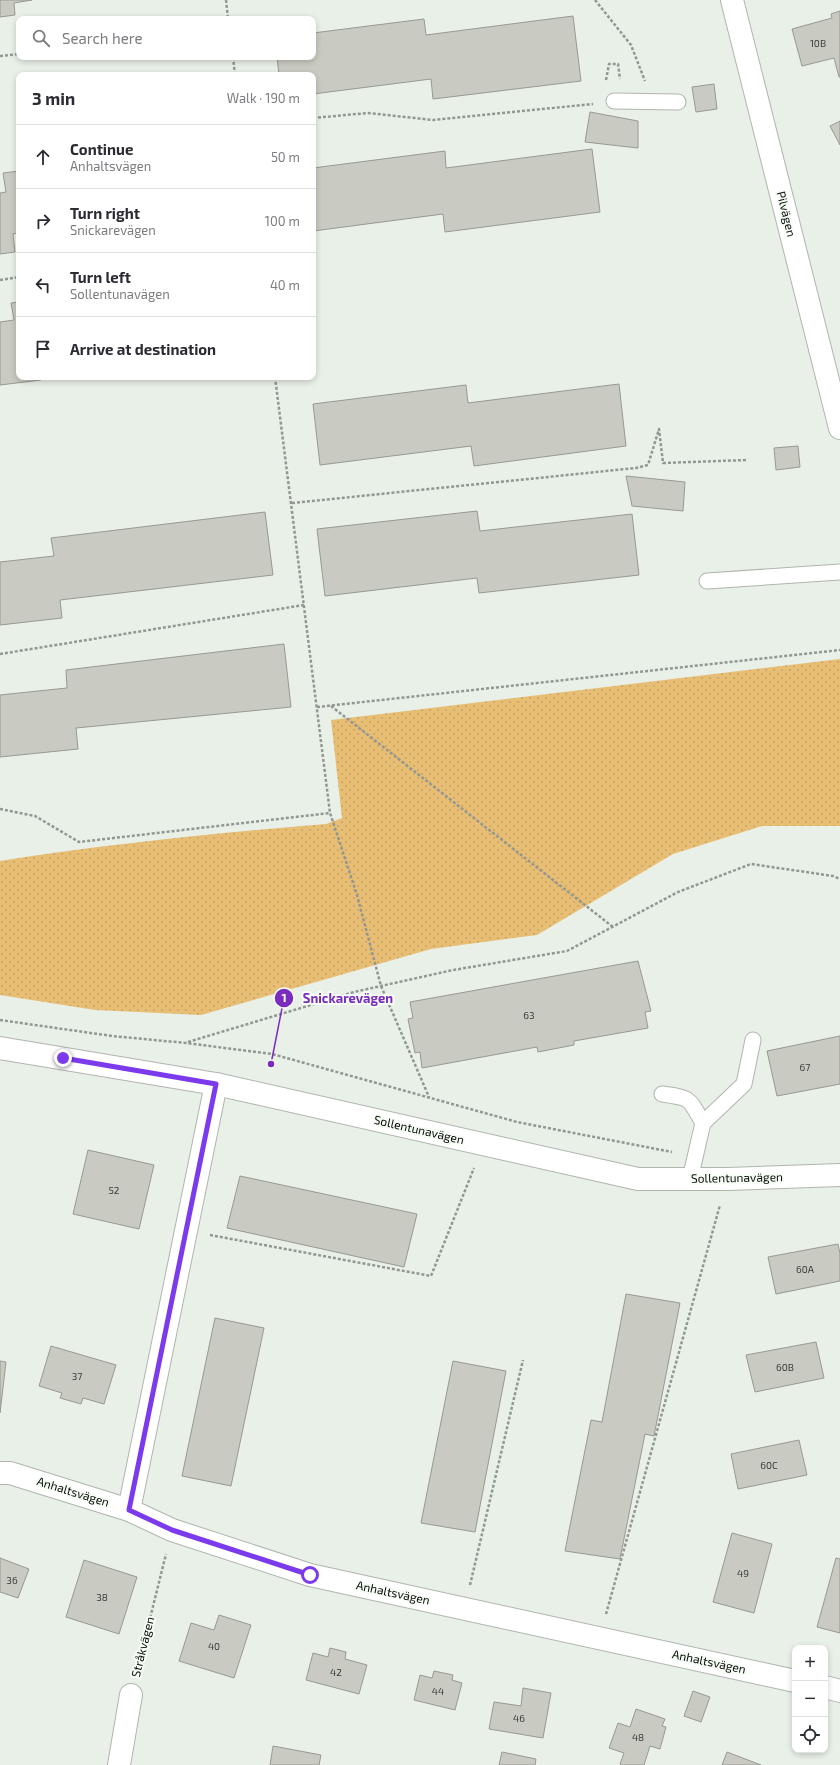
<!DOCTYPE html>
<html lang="en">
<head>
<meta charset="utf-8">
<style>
  :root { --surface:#fff; --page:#f2f2f3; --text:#2b2b33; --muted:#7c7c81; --line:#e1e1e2 }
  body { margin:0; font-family:"Exo 2",sans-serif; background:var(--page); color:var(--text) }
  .controls { position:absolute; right:12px; bottom:12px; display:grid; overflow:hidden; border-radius:8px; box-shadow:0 2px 6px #0003 }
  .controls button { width:36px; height:36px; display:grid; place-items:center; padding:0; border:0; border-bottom:1px solid var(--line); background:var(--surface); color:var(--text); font:20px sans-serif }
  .stop { position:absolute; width:12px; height:12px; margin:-9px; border:3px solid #7c3aed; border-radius:50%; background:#fff }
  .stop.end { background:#7c3aed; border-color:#fff; box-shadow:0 1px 4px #0008 }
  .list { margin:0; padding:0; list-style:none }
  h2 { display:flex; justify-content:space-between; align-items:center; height:52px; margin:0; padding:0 16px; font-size:17px }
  h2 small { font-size:13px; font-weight:400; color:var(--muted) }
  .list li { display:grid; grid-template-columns:26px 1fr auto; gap:12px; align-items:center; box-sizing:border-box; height:64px; padding:0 16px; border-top:1px solid var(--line) }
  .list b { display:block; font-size:15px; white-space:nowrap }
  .list p { margin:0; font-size:13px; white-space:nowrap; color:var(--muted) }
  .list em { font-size:13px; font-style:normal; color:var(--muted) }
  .icon { flex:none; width:22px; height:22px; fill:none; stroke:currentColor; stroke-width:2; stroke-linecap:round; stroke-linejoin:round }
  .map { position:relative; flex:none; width:840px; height:1765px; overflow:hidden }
  .search { position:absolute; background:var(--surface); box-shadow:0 2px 6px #0003; left:16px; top:16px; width:300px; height:44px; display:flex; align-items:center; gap:10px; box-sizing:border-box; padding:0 14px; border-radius:8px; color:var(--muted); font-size:15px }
  .panel { position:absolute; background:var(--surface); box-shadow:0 2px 6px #0003; left:16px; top:72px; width:300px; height:308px; border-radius:8px }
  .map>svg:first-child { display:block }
</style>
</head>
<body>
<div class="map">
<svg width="840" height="1765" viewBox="0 0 840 1765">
  <defs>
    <pattern id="park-dots" width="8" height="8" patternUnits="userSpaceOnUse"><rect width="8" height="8" fill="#e8be75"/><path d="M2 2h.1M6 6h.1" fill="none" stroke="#c6a264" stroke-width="1.8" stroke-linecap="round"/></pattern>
  </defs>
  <rect width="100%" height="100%" fill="#e8f0e8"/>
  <path fill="url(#park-dots)" d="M840,659V826H762L673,854L537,935L431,949L201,1015L95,1010L0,995V861C108,844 217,833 326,824L342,818L331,720Z"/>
  <path fill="#c9cac1" stroke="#989990" d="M0,0H32L14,3L15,15L0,17Z
    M840,11V77H839L834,58L802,66L792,29L832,18L831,14Z
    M573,16L581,81L433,99L431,79L313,94V75H279L277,57H313V33L424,19L426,35Z
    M714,84L717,109L696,112L692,87Z
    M590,112L638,121V148L585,142Z
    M840,121V145L830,126Z
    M592,149L600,212L445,232L443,214L313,231V168L445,151L446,168Z
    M19,171V233L13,234L15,252L0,254V193L6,192L3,173Z
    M19,302V377H40L41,380L0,385V322L14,320L11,303Z
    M619,384L626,446L474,466L471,446L320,465L313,404L466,385L468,403Z
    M798,446L800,467L776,470L774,448Z
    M626,476L685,482L683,511L632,506Z
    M477,511L480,531L632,514L639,575L479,593L477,578L325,596L317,529Z
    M265,512L273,575L60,600L62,618L0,625V562L54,556L51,538Z
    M284,644L291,707L76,728L78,749L0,757V695L67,688L66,670Z
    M638,961L651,1011L645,1012L648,1028L574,1041V1045L538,1052L537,1047L422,1068L420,1052L415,1053L408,1019L413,1018L410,1002Z
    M840,1036V1084L777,1096L767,1051Z
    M88,1150L154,1165L139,1229L73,1214Z
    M240,1176L417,1214L404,1267L227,1228Z
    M838,1244L840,1254V1281L776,1294L768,1257Z
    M626,1294L680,1303L654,1436L645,1434L620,1559L565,1551L591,1420L602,1422Z
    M215,1318L264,1328L231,1486L182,1476Z
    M816,1342L824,1378L755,1392L746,1355Z
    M51,1346L116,1365L104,1404L83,1398L81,1404L60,1398L62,1393L39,1386Z
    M0,1361L6,1362L0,1413Z
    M453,1361L506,1371L475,1532L421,1523Z
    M799,1440L807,1475L738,1489L731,1454Z
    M732,1533L772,1544L754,1613L713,1602Z
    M0,1558L29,1569L18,1598L0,1592Z
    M836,1558L840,1559V1633L817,1627Z
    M84,1560L137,1577L119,1634L66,1617Z
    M219,1615L251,1625L234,1678L179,1661L191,1623L214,1630Z
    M330,1648L346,1652L345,1659L367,1665L359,1694L306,1680L313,1653L328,1657Z
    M434,1671L453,1675L452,1680L462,1683L455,1710L414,1700L420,1675L432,1678Z
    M523,1688L551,1693L543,1738L489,1729L494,1702L521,1706Z
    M693,1691L710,1697L701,1722L684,1716Z
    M636,1709L665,1719L662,1726L666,1727L660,1749L650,1746L644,1765H622L620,1764L624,1753L609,1748L618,1723L630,1727Z
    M273,1746L321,1755L319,1765H270Z
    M502,1752L536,1759L535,1765H499Z
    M727,1752L761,1765H722Z"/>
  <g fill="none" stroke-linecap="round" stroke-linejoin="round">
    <defs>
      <path id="lane" d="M614,101L678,102
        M707,581L840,572
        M662,1094C691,1098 688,1097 703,1123
        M690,1179L703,1123L744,1084L753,1040"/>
      <path id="street" d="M732,0L840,428
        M0,1473H10L129,1510L172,1530L310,1575L795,1681
        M129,1510L216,1084
        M825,1687L840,1691
        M119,1765L131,1695"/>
      <path id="secondary" d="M0,1048L216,1084L638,1179H727L840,1175"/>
    </defs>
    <use href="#lane" stroke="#aeb6ae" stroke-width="17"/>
    <use href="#street" stroke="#aeb6ae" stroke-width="24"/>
    <use href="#secondary" stroke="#aeb6ae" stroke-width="24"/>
    <path stroke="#929792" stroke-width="2.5" stroke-dasharray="3 2" stroke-linecap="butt" d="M226,0L228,19
      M595,0L631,45L645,81
      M0,56L19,54
      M233,57L235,75
      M606,80L609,64H618L620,79
      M313,118L368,113L433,120L593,104
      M0,280L19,277
      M275,377L330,813
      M292,503L636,468L648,465L659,429L663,463L747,460
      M0,654L304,605
      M331,706L613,927
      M317,707L840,650
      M0,809L35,816L79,842L330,813L357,895L381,986L429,1097
      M0,1020L112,1036L186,1043L272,1054L517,1122L672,1152
      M188,1042L354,992L453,970L567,951L678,892L751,864L833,876L840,879
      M210,1235L431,1276L474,1168
      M470,1585L523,1360
      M606,1614L720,1205
      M137,1671L166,1554"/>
    <use href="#lane" stroke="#fff" stroke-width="15"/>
    <use href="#street" stroke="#fff" stroke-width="22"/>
    <use href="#secondary" stroke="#fff" stroke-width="22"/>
  </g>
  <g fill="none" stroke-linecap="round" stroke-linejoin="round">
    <path stroke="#7c3aed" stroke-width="5" d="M63,1058L216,1084L129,1510L172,1530L310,1575"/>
  </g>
  <g text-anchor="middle" stroke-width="4" stroke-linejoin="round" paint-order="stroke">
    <g font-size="10" fill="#3a3c38">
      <text x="818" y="47">10B</text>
      <text x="529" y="1019">63</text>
      <text x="805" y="1071">67</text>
      <text x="114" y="1194">52</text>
      <text x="805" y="1273">60A</text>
      <text x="785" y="1371">60B</text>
      <text x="77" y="1380">37</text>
      <text x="769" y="1469">60C</text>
      <text x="743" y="1577">49</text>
      <text x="12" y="1584">36</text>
      <text x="102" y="1601">38</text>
      <text x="214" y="1650">40</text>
      <text x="336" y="1676">42</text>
      <text x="438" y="1695">44</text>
      <text x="519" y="1722">46</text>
      <text x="638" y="1741">48</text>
    </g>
    <g font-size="12" fill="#0a0c0a" stroke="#f6fdf5">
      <text transform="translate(786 214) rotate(76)" y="4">Pilvägen</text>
      <text transform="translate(419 1130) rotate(13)" y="4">Sollentunavägen</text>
      <text transform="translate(737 1178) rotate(-1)" y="4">Sollentunavägen</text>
      <text transform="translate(73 1492) rotate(17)" y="4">Anhaltsvägen</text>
      <text transform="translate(393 1593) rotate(12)" y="4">Anhaltsvägen</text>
      <text transform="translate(143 1647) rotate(-76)" y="4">Stråkvägen</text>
      <text transform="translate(709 1662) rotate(12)" y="4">Anhaltsvägen</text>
    </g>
  </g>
  <path fill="none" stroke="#7b2cbf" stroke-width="1.5" d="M271 1064L284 998"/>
  <g fill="#7b2cbf" stroke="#f6fdf5" stroke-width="1.5">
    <circle cx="271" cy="1064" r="4"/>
    <circle cx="284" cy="998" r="10"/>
  </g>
  <g font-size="12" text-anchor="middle" font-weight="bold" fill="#fff">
    <text x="284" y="1002">1</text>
  </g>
  <g font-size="13" text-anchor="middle" font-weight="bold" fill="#7b2cbf" stroke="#f6fdf5" stroke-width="4" stroke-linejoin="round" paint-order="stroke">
    <text x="348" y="1003">Snickarevägen</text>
  </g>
</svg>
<div class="controls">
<button>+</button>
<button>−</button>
<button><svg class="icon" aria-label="locate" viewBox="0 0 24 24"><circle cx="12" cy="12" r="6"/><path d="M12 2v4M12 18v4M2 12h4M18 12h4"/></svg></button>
</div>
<div class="stop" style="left:310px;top:1575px"></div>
<div class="stop end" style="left:63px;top:1058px"></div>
<div class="search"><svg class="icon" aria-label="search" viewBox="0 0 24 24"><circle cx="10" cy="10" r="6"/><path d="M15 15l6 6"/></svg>Search here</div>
<section class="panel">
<h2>3 min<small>Walk · 190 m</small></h2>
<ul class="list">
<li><svg class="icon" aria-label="ahead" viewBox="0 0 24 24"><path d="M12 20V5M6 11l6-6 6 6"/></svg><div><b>Continue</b><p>Anhaltsvägen</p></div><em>50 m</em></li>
<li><svg class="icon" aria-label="right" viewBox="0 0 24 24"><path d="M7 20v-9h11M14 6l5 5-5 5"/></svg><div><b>Turn right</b><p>Snickarevägen</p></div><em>100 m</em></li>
<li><svg class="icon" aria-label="left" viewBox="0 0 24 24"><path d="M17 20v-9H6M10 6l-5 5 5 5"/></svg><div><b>Turn left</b><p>Sollentunavägen</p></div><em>40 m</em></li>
<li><svg class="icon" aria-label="arrive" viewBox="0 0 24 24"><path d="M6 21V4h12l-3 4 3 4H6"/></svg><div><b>Arrive at destination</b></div></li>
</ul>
</section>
</div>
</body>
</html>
